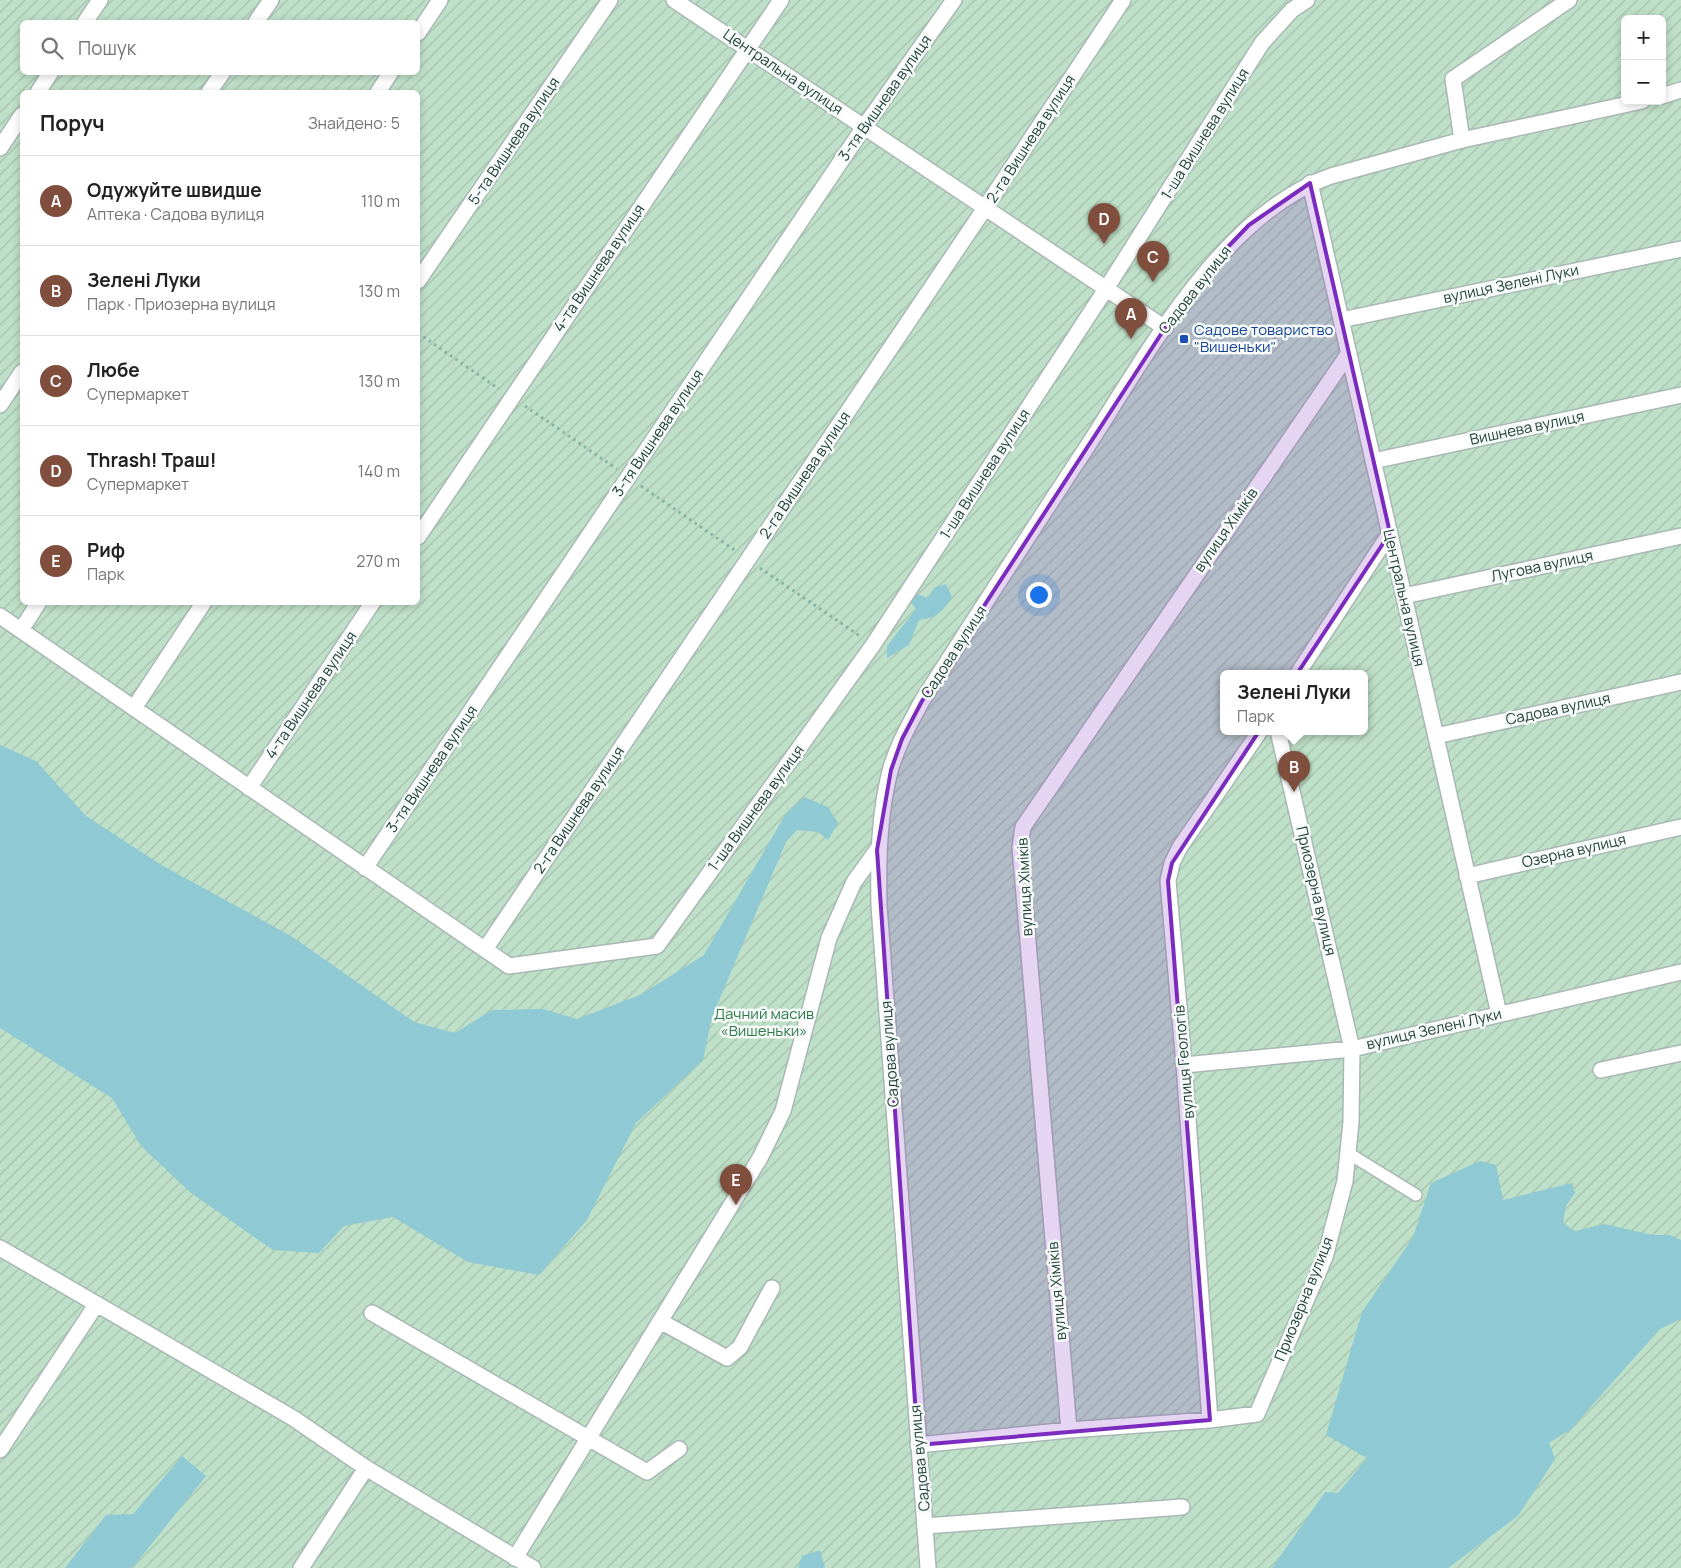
<!DOCTYPE html>
<html lang="uk">
<head>
<meta charset="utf-8">
<style>
  :root { --surface:#fff; --page:#f6f6f6; --text:#222; --muted:#767676; --line:#e0e0e0; --accent:#804e3d }
  body { margin:0; font-family:Manrope,sans-serif; background:var(--page); color:var(--text) }
  .controls { position:absolute; right:15px; top:15px; display:grid; overflow:hidden; border-radius:8px; box-shadow:0 2px 8px #0003 }
  .controls button { width:45px; height:45px; display:grid; place-items:center; padding:0; border:0; border-bottom:1px solid var(--line); background:var(--surface); color:var(--text); font:25px sans-serif }
  .you { position:absolute; left:1038px; top:594px; width:18px; height:18px; margin:-12px; border:4px solid #fff; border-radius:50%; background:#1a73e8; box-shadow:0 0 0 8px #1a73e833 }
  .badge { display:grid; place-items:center; width:32px; height:32px; border-radius:50%; background:var(--accent); color:#fff; font-size:16px; font-weight:700 }
  .pin { position:absolute; translate:-50% -41px; filter:drop-shadow(0 1px 2px #0008) }
  .pin::after { content:''; position:absolute; top:26px; width:18px; height:15px; background:inherit; clip-path:polygon(0 0,100% 0,50% 100%) }
  .popup { position:absolute; left:1220px; top:670px; width:148px; height:65px; box-sizing:border-box; display:grid; place-content:center; border-radius:8px; background:var(--surface); filter:drop-shadow(0 1px 4px #0005); font-size:16px; white-space:nowrap; color:var(--muted) }
  .popup b { font-size:19px; color:var(--text) }
  .popup::after { content:''; position:absolute; left:50%; top:100%; margin-left:-10px; border:10px solid transparent; border-top-color:var(--surface) }
  .list { margin:0; padding:0; list-style:none }
  h2 { display:flex; justify-content:space-between; align-items:center; height:65px; margin:0; padding:0 20px; font-size:21px }
  h2 small { font-size:16px; font-weight:400; color:var(--muted) }
  .list li { display:grid; grid-template-columns:32px 1fr auto; gap:15px; align-items:center; box-sizing:border-box; height:90px; padding:0 20px; border-top:1px solid var(--line) }
  .list b { display:block; font-size:19px; white-space:nowrap }
  .list p { margin:0; font-size:16px; white-space:nowrap; color:var(--muted) }
  .list em { font-size:16px; font-style:normal; color:var(--muted) }
  .icon { flex:none; width:28px; height:28px; fill:none; stroke:currentColor; stroke-width:2; stroke-linecap:round; stroke-linejoin:round }
  .map { position:relative; flex:none; width:1681px; height:1568px; overflow:hidden }
  .search { position:absolute; background:var(--surface); box-shadow:0 2px 8px #0003; left:20px; top:20px; width:400px; height:55px; display:flex; align-items:center; gap:12px; box-sizing:border-box; padding:0 18px; border-radius:8px; color:var(--muted); font-size:19px }
  .panel { position:absolute; background:var(--surface); box-shadow:0 2px 8px #0003; left:20px; top:90px; width:400px; height:515px; border-radius:8px }
  .map>svg:first-child { display:block }
</style>
</head>
<body>
<div class="map">
<svg width="1681" height="1568" viewBox="0 0 1681 1568">
  <defs>
    <pattern id="garden-furrows" width="10" height="10" patternUnits="userSpaceOnUse" patternTransform="scale(1.25)"><rect width="10" height="10" fill="#bfe0c8"/><path d="M-1 1l2-2M0 10L10 0M9 11l2-2" fill="none" stroke="#a4c1ad"/></pattern>
  </defs>
  <rect width="100%" height="100%" fill="#e6efeb"/>
  <path fill="url(#garden-furrows)" fill-rule="evenodd" d="M0,0H1681V1568H0ZM1625,19H1662V101H1625ZM22,22H418V72H22ZM22,92H418V602H22ZM1224,673H1364V731H1224Z"/>
  <path fill="#8ec9d4" d="M946,584L952,597C944,611 934,619 919,620L909,645L887,658V646L916,609L910,601L913,593L928,598L934,588Z
    M0,745L36,761L86,816L163,866L291,936L414,1022L455,1033L492,1010L543,1009L577,1019L640,995L704,955L785,815L804,797L828,807L838,823L828,840L818,832L797,830L786,842L712,1017L703,1060L636,1123L587,1220L539,1275L468,1262L393,1217L344,1226L319,1253L273,1250L191,1193L141,1146L112,1098L0,1028Z
    M1480,1161L1496,1165L1503,1200L1572,1183L1575,1193L1566,1206L1563,1223L1575,1231L1604,1224L1653,1235H1670L1681,1240V1319L1660,1329L1571,1429L1549,1443L1555,1459L1518,1516L1448,1568H1272L1325,1492L1338,1493L1367,1458L1326,1435L1362,1312L1413,1237L1431,1183Z
    M182,1456L206,1476L134,1566L130,1568H65L106,1515L133,1514Z
    M820,1550L825,1568H798L802,1556Z"/>
  <g fill="none" stroke-linecap="round" stroke-linejoin="round">
    <defs>
      <path id="pedestrian" d="M1348,1153L1416,1195"/>
      <path id="minor" d="M674,0L1165,328
        M85,22L100,0
        M256,22L271,0
        M418,33L440,0
        M38,92L51,72
        M209,92L223,72
        M378,92L391,72
        M1462,140L1453,79L1569,0
        M0,148L22,115
        M1310,183L1499,1014
        M418,281L610,0
        M1341,320L1681,249
        M0,405L22,372
        M1373,461L1681,395
        M418,537L781,0
        M1404,596L1681,536
        M0,616L509,966L657,946L873,645L1106,289L1262,43L1292,10L1307,0
        M21,630L39,602
        M1298,673L1390,533
        M134,708L204,602
        M1436,736L1681,682
        M249,788L373,602
        M365,868L864,127L954,0
        M1467,876L1681,827
        M486,948L985,208L1123,0
        M1184,1065L1352,1049L1681,972
        M1601,1070L1681,1053
        M0,1248L293,1418L366,1468L533,1568
        M372,1313L647,1472L679,1449
        M660,1321L727,1358L740,1347L772,1288
        M1210,1420L1184,1065L1168,881L1172,863L1180,847L1260,731
        M1069,1430L1020,847L1023,827L1349,353
        M918,1445L1069,1430L1210,1420L1257,1414L1325,1257L1345,1181L1351,1122L1352,1049L1278,731
        M0,1450L96,1305
        M925,1526L1182,1507
        M515,1558L760,1158L783,1111L829,938L854,882L877,850
        M301,1568L366,1468"/>
      <path id="tertiary" d="M1662,96L1681,90
        M928,1568L879,905C878,859 879,815 890,771C897,746 910,723 922,701C976,617 1030,533 1085,450C1145,358 1222,213 1331,176L1462,140L1642,101"/>
    </defs>
    <use href="#pedestrian" stroke="#a8b8b2" stroke-width="14"/>
    <use href="#minor" stroke="#a8b8b2" stroke-width="18"/>
    <use href="#tertiary" stroke="#a8b8b2" stroke-width="18"/>
    <path stroke="#86b3a5" stroke-width="3" stroke-dasharray="2.5 4" stroke-linecap="butt" d="M418,333L499,389
      M525,406L617,469
      M641,486L736,551
      M760,568L860,636"/>
    <use href="#pedestrian" stroke="#fff" stroke-width="11"/>
    <use href="#minor" stroke="#fff" stroke-width="15"/>
    <use href="#tertiary" stroke="#fff" stroke-width="15"/>
  </g>
  <path fill="#7b2cbf" fill-opacity="0.2" stroke="#7b2cbf" stroke-width="4" stroke-linejoin="round" d="M1310,183L1390,533L1172,863L1168,881L1210,1420L918,1445L877,850L891,770L902,739L922,701L1165,328L1224,251L1249,225Z"/>
  <rect fill="#1a4fb4" stroke="#f7fbf9" stroke-width="2" x="1179" y="334" width="10" height="10" rx="2.5"/>
  <g text-anchor="middle" stroke-width="5" stroke-linejoin="round" paint-order="stroke">
    <g font-size="15" fill="#24423a" stroke="#f7fbf9">
      <text transform="translate(783 72) rotate(34)" y="5">Центральна вулиця</text>
      <text transform="translate(885 98) rotate(-55)" y="5">3-тя Вишнева вулиця</text>
      <text transform="translate(1205 134) rotate(-58)" y="5">1-ша Вишнева вулиця</text>
      <text transform="translate(1031 139) rotate(-57)" y="5">2-га Вишнева вулиця</text>
      <text transform="translate(514 141) rotate(-56)" y="5">5-та Вишнева вулиця</text>
      <text transform="translate(599 268) rotate(-56)" y="5">4-та Вишнева вулиця</text>
      <text transform="translate(1511 284) rotate(-12)" y="5">вулиця Зелені Луки</text>
      <text transform="translate(1195 290) rotate(-52)" y="5">Садова вулиця</text>
      <text transform="translate(1527 428) rotate(-12)" y="5">Вишнева вулиця</text>
      <text transform="translate(658 433) rotate(-56)" y="5">3-тя Вишнева вулиця</text>
      <text transform="translate(985 474) rotate(-57)" y="5">1-ша Вишнева вулиця</text>
      <text transform="translate(805 475) rotate(-56)" y="5">2-га Вишнева вулиця</text>
      <text transform="translate(1226 530) rotate(-55)" y="5">вулиця Хіміків</text>
      <text transform="translate(1542 566) rotate(-12)" y="5">Лугова вулиця</text>
      <text transform="translate(1404 598) rotate(77)" y="5">Центральна вулиця</text>
      <text transform="translate(954 652) rotate(-57)" y="5">Садова вулиця</text>
      <text transform="translate(311 695) rotate(-56)" y="5">4-та Вишнева вулиця</text>
      <text transform="translate(1558 709) rotate(-12)" y="5">Садова вулиця</text>
      <text transform="translate(432 769) rotate(-56)" y="5">3-тя Вишнева вулиця</text>
      <text transform="translate(756 808) rotate(-54)" y="5">1-ша Вишнева вулиця</text>
      <text transform="translate(579 810) rotate(-56)" y="5">2-га Вишнева вулиця</text>
      <text transform="translate(1574 851) rotate(-13)" y="5">Озерна вулиця</text>
      <text transform="translate(1025 887) rotate(-93)" y="5">вулиця Хіміків</text>
      <text transform="translate(1316 891) rotate(77)" y="5">Приозерна вулиця</text>
      <text transform="translate(1434 1029) rotate(-13)" y="5">вулиця Зелені Луки</text>
      <text transform="translate(890 1054) rotate(-94)" y="5">Садова вулиця</text>
      <text transform="translate(1184 1062) rotate(-95)" y="5">вулиця Геологів</text>
      <text transform="translate(1057 1291) rotate(-95)" y="5">вулиця Хіміків</text>
      <text transform="translate(1304 1299) rotate(-68)" y="5">Приозерна вулиця</text>
      <text transform="translate(920 1458) rotate(-95)" y="5">Садова вулиця</text>
    </g>
    <g font-size="15" fill="#164399" stroke="#f7fbf9" text-anchor="start">
      <text x="1194" y="335">Садове товариство<tspan x="1194" dy="17">"Вишеньки"</tspan></text>
    </g>
    <g font-size="15" fill="#2d7a4b" stroke="#f7fbf9">
      <text x="764" y="1019">Дачний масив<tspan x="764" dy="17">«Вишеньки»</tspan></text>
    </g>
  </g>
</svg>
<div class="controls">
<button>+</button>
<button>−</button>
</div>
<div class="you"></div>
<div class="pin badge" style="left:1131px;top:339px">A</div>
<div class="pin badge" style="left:1294px;top:792px">B</div>
<div class="popup"><b>Зелені Луки</b>Парк</div>
<div class="pin badge" style="left:1153px;top:282px">C</div>
<div class="pin badge" style="left:1104px;top:244px">D</div>
<div class="pin badge" style="left:736px;top:1205px">E</div>
<div class="search"><svg class="icon" aria-label="search" viewBox="0 0 24 24"><circle cx="10" cy="10" r="6"/><path d="M15 15l6 6"/></svg>Пошук</div>
<section class="panel">
<h2>Поруч<small>Знайдено: 5</small></h2>
<ul class="list">
<li><span class="badge">A</span><div><b>Одужуйте швидше</b><p>Аптека · Садова вулиця</p></div><em>110 m</em></li>
<li><span class="badge">B</span><div><b>Зелені Луки</b><p>Парк · Приозерна вулиця</p></div><em>130 m</em></li>
<li><span class="badge">C</span><div><b>Любе</b><p>Супермаркет</p></div><em>130 m</em></li>
<li><span class="badge">D</span><div><b>Thrash! Траш!</b><p>Супермаркет</p></div><em>140 m</em></li>
<li><span class="badge">E</span><div><b>Риф</b><p>Парк</p></div><em>270 m</em></li>
</ul>
</section>
</div>
</body>
</html>
